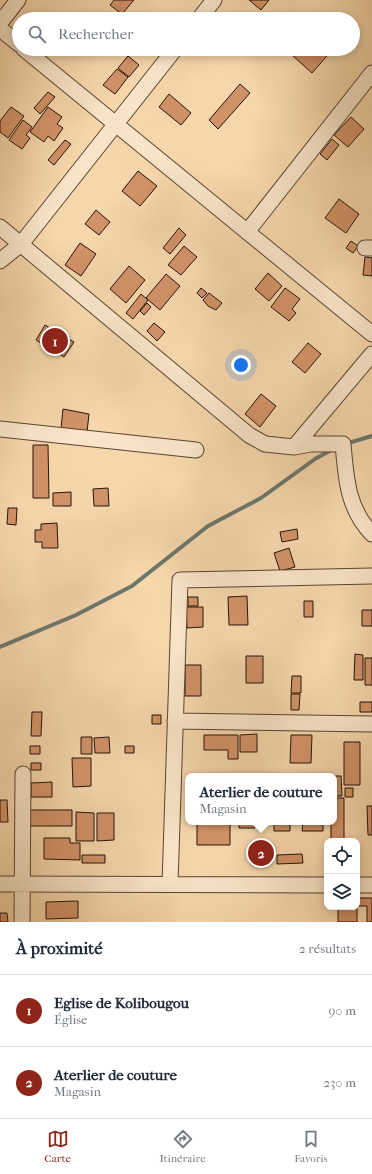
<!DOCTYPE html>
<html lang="fr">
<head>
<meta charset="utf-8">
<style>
  :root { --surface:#fff; --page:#f2f2f3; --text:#1f2937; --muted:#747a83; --line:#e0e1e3; --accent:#8f2418 }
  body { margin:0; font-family:"IM FELL French Canon",serif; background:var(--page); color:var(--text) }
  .controls { position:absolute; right:12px; bottom:12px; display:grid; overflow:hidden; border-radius:8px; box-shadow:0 2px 10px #0003 }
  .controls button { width:36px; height:36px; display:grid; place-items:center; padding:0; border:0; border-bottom:1px solid var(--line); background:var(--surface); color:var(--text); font:20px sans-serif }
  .you { position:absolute; left:241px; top:365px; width:14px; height:14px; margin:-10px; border:3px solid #fff; border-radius:50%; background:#1a73e8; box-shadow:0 0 0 6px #1a73e833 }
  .badge { display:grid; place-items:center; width:26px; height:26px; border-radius:50%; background:var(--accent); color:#fff; font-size:13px; font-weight:700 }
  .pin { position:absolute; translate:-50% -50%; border:2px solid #fff; box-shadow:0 1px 4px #0006 }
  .popup { position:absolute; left:185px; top:773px; width:152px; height:52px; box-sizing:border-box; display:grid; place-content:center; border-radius:8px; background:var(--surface); filter:drop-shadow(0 1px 3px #0005); font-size:13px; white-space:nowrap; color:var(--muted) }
  .popup b { font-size:15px; color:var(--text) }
  .popup::after { content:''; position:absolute; left:50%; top:100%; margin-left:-8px; border:8px solid transparent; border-top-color:var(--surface) }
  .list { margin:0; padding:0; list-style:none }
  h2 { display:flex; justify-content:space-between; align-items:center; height:52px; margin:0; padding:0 16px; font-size:17px }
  h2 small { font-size:13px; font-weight:400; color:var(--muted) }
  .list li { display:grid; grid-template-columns:26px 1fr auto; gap:12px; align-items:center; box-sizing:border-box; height:72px; padding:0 16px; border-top:1px solid var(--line) }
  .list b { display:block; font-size:15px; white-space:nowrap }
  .list p { margin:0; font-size:13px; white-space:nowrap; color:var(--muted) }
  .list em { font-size:13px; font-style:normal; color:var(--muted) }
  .icon { flex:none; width:22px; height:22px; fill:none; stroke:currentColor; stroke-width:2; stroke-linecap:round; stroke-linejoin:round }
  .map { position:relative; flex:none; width:372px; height:922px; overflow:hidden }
  .search { position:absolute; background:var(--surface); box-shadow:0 2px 10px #0003; left:12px; right:12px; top:12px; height:44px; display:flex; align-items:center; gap:10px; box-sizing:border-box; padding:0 14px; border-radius:22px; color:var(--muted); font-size:15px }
  .sheet { height:196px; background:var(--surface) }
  nav { display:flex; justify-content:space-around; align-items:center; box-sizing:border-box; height:56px; border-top:1px solid var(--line); background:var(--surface); font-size:11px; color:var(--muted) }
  nav a { display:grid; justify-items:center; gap:2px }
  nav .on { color:var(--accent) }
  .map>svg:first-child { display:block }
</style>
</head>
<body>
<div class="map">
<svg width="372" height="922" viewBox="0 0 372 922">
  <rect width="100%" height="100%" fill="#f6d6ab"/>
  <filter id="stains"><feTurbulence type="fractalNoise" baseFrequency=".005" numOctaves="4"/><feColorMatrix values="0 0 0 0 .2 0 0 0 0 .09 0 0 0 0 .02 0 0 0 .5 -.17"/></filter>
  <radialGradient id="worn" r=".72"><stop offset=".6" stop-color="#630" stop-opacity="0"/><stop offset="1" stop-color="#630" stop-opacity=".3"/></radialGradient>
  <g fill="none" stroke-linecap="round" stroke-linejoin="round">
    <path stroke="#6c776c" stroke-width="4" d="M345,444L372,436
      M0,647L76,615L132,586L208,526L261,498L315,459L333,449"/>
  </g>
  <path fill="#d29269" stroke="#221507" d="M114,0H134L122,14L110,5Z
    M249,0H269L261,10Z
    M297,49H333L312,73L292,55Z
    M128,56L139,65L129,77L118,68Z
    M117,69L128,77L115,94L103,85Z
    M240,84L250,93L218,129L209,120Z
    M48,92L55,97L40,114L34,108Z
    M169,94L191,113L181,125L159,107Z
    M11,107L24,116L8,138L0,132V121Z
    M48,107L62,117L57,124L63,128L54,141L48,136L44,142L30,132Z
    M351,117L364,129L348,147L334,135Z
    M23,120L32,127L26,135L30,138L22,149L9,140Z
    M332,139L339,145L327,160L320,154Z
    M65,140L71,144L54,165L48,160Z
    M138,171L157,186L140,206L122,191Z
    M339,199L359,214L346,233L325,218Z
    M96,210L110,222L99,235L85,224Z
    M179,228L186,235L170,254L163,248Z
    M351,241L358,246L353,253L346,248Z
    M80,243L96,254L81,276L65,265Z
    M184,246L197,257L181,275L168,265Z
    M365,257L372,258V276L363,275Z
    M129,266L145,280L126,303L110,289Z
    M268,273L282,286L269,301L255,289Z
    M166,274L180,286L160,310L146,298Z
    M201,288L207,293L202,298L197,293Z
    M285,288L300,299L292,309L296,313L289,321L271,307Z
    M209,293L222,303L216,310L208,306L203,300Z
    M141,294L148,300L133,319L126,313Z
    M147,303L151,307L144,315L140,311Z
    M154,323L165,332L157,341L147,331Z
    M45,325L74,342L64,357L36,340Z
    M308,343L321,354L305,373L292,362Z
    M261,394L276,406L260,427L245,414Z
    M63,409L89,414L87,432L61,428Z
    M33,445H48L49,498H33Z
    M108,488L109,506H94L93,489Z
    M71,492V506H53V493Z
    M8,508H17L16,525L7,524Z
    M57,523L58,548H42V542H35V530H41V524Z
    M297,529L298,539L282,542L280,532Z
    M289,548L295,567L280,571L274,553Z
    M247,596L248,625H229L228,597Z
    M188,597H198V606H188Z
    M304,601H313V617H304Z
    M186,607H203V627L187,628Z
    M362,610H372V626H362Z
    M355,654L363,655V680H354Z
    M246,656H263V683H246Z
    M365,658H372V685H365Z
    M185,665H201V696H185Z
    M292,676H301V693H291Z
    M291,694H300L299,710H291Z
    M360,702H372V712H360Z
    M32,712H42L41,736H31Z
    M152,715H161V724H152Z
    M257,734V752H240V735Z
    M204,735H238V759H228V750H204Z
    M291,735H312L311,763H290Z
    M81,737H92V754H81Z
    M109,737L110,753H95L94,738Z
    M344,742H360V785H344Z
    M30,746H40V754H30Z
    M125,746H134V753H125Z
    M72,758H91V786L73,787Z
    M31,763H41V770H31Z
    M325,776H341L342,796H334V776Z
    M52,782V797H31V783Z
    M345,788H353V797H345Z
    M334,798H344V841H331V822H334Z
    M0,800H7L8,822H0Z
    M367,806H372V835H368Z
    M29,810H72V826H29Z
    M76,812L94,813V841H76Z
    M97,813H114V840L97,841Z
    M197,822H230V845H197Z
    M239,822H254L255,828H239Z
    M274,822H290V831H274Z
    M303,822H323V831H302Z
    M44,838H70V843H80V860L44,859Z
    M302,854L303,863L277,864V855Z
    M82,855H105V863H82Z
    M357,898H372V922H367V906H357V922H338V907H357Z
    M78,901V918L46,919V902Z
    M0,913H7L8,922H0Z"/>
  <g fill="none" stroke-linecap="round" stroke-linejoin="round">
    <defs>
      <path id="minor" d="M199,19L214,0
        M0,23L18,0
        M0,29L19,44
        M24,49L372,334
        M0,227L249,435L265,444L294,447L311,444H343C346,477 347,508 372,534
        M247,232L372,73
        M365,248H372
        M0,261L21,244L175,49
        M0,429L196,450
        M294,447L372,354
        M175,721L372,724
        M0,884L327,885
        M170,884L180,580L372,576
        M357,885H372
        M22,922L23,774"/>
    </defs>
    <use href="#minor" stroke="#574530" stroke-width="17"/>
    <use href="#minor" stroke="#f9e4c8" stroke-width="15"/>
  </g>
  <rect width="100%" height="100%" filter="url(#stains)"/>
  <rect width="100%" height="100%" fill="url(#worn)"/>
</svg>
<div class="controls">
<button><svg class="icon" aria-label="locate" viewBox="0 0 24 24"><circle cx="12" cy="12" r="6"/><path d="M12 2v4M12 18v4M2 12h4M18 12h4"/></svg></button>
<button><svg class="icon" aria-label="layers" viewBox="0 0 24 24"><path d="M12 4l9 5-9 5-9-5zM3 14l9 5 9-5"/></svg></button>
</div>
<div class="you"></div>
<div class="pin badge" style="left:55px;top:341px">1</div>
<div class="pin badge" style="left:261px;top:853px">2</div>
<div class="popup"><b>Aterlier de couture</b>Magasin</div>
<div class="search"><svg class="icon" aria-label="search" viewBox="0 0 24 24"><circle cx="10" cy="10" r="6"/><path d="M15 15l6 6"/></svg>Rechercher</div>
</div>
<section class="sheet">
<h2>À proximité<small>2 résultats</small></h2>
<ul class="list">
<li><span class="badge">1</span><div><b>Eglise de Kolibougou</b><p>Église</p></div><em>90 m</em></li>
<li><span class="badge">2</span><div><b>Aterlier de couture</b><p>Magasin</p></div><em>230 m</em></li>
</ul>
</section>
<nav>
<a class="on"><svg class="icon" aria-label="map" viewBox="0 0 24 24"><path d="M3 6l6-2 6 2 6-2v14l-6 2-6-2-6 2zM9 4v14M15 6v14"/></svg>Carte</a>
<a><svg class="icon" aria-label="directions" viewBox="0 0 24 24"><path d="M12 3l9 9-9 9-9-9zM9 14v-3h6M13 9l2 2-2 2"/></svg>Itinéraire</a>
<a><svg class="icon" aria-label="saved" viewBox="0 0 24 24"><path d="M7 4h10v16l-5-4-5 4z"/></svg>Favoris</a>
</nav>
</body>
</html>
